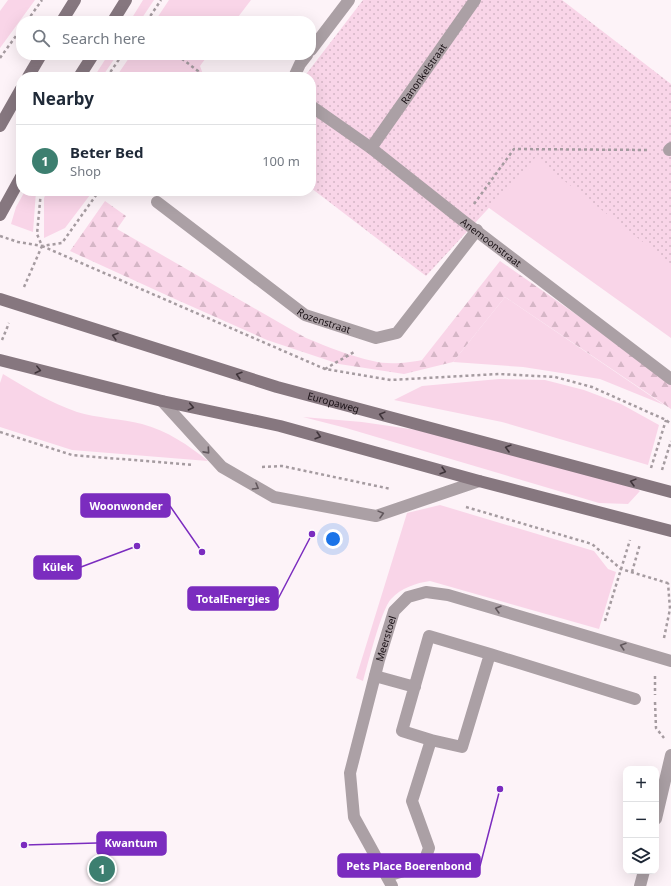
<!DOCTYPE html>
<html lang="en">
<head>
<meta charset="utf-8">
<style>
  :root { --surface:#fff; --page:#f6f6f7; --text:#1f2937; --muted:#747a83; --line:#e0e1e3; --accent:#3d7f70 }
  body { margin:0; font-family:"Noto Sans",sans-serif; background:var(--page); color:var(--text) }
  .controls { position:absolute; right:12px; bottom:12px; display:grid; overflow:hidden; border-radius:8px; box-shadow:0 4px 16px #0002 }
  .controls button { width:36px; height:36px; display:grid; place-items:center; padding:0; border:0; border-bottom:1px solid var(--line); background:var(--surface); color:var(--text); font:20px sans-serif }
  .you { position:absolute; left:333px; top:539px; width:14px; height:14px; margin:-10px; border:3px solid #fff; border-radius:50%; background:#1a73e8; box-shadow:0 0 0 6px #1a73e833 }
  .badge { display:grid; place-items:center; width:26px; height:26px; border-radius:50%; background:var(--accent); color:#fff; font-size:13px; font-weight:700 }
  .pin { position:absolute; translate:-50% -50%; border:2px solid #fff; box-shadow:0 1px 4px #0006 }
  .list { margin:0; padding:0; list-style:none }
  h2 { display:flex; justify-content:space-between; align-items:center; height:52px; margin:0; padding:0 16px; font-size:17px }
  h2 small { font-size:13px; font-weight:400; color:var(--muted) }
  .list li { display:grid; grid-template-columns:26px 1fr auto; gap:12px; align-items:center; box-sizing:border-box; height:72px; padding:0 16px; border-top:1px solid var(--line) }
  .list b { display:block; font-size:15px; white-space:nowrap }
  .list p { margin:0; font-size:13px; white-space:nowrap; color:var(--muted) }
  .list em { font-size:13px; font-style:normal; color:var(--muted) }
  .icon { flex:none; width:22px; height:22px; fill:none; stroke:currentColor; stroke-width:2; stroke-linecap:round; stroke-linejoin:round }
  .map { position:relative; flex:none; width:671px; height:886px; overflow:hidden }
  .search { position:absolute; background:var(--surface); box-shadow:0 4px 16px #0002; left:16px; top:16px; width:300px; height:44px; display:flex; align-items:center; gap:10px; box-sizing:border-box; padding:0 14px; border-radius:16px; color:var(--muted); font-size:15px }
  .panel { position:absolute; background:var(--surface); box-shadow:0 4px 16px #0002; left:16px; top:72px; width:300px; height:124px; border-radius:16px }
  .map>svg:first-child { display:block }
</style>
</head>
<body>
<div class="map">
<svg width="671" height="886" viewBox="0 0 671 886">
  <defs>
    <pattern id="forest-firs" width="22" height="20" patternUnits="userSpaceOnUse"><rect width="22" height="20" fill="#f9d5e8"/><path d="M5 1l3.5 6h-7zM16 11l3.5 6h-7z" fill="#d5b6c6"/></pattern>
    <pattern id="park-dots" width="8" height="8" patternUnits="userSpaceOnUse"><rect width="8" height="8" fill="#f9d5e8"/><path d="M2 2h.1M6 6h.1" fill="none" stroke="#d5b6c6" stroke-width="1.8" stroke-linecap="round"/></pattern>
  </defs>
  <rect width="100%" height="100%" fill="#fdf3f8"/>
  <path fill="#f9d5e8" d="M8,0H35L0,48V11Z
    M143,0H154L140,21H130Z
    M169,0H251L235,21H155Z
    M108,55H117L102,77H94Z
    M131,55H208L200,66L204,77H116Z
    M407,133L671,159V338L478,200Z
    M25,191H36L33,232L11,224L16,207Z
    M47,191H93L65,228L44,238V198Z
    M505,297L664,405L600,379L523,367L453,362Z
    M3,374C26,388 51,403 77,412C96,418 122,419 142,424C168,431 188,445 208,461L72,450L0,427V383Z
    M499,379L545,380L584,390L621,404L659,425L648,465L502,422L394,400L422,386Z
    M303,417L362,422L417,430L622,482L640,491L628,504L599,503L346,428Z
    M440,505L594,551L608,569L616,572L599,629L430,581C416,583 401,588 391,599C381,610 368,664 363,681L356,678L407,513Z"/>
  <path fill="url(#forest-firs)" d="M105,201L126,216L117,229L306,338C328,347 350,356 373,361C387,365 408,363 422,360L500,261L671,381V409L505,297L453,362L404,374L339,364L267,340L175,299L70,251Z"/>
  <path fill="url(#park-dots)" d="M363,0H562L671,84V264L535,158L426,276L311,188V77H304Z"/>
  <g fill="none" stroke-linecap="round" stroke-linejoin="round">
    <path stroke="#a59ba0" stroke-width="2.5" stroke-dasharray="3 3" stroke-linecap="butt" d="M27,21L42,0
      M147,21L161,0
      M177,55L198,71L199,77
      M0,58L21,29
      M107,77L122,55
      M474,204L514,149L649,150
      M0,236L18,242L42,246L62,243L99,191
      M42,246L325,369L391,380L499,374L555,377L592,387L666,420L671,424
      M24,287L42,246L37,234L41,191
      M2,340L9,323
      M325,369L354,352
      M0,432L72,455L194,465
      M262,467L282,466L391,489
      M651,468L666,420
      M662,470L671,441
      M466,507L592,544L621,569L671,584
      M632,572L640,544
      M605,621L630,540
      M664,638L670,609L668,583
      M655,676V695
      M655,702L656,728L664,738"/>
    <path stroke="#aba0a5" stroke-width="12" d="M162,401L222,467L274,497L376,516L479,481
      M375,676L415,687
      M431,740L402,731L429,636L490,654
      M387,876L423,865L429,848L412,801L431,740L462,747L490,654L635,699"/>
    <g stroke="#aba0a5" stroke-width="12">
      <path d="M311,50L349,0"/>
      <path d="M294,77L300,64L307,55"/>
      <path id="s1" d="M311,106L371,148L462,220L671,379"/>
      <path id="s2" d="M371,148L475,0"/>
      <path d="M669,150L671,148"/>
      <path id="s3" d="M157,202L305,315L376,338L397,333L477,230"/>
      <path d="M656,819L671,755"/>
      <path id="s4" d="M392,886L354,817L350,773L379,660L394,611L408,597L426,592L448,595L671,661"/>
      <path d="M640,886L644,871"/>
    </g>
    <g stroke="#86777f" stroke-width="12">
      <path d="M62,21L75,0"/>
      <path d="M113,21L126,0"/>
      <path d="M28,77L41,55"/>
      <path d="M79,77L93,55"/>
      <path d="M0,126L21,89"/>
      <path d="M0,215L21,177"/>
      <path id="s5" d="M0,299L277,387L671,492"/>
      <path d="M0,360L162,401L280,426L479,481L671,531"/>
    </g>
  </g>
  <defs><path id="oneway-chevron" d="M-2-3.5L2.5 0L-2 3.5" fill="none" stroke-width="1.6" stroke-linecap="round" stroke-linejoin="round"/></defs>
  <g stroke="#3f343a">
    <use href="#oneway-chevron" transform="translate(115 336) rotate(-163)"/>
    <use href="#oneway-chevron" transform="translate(38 370) rotate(14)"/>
    <use href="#oneway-chevron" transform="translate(239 375) rotate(-163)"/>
    <use href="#oneway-chevron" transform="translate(191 407) rotate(12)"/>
    <use href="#oneway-chevron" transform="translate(382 415) rotate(-165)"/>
    <use href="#oneway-chevron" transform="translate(318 436) rotate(16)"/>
    <use href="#oneway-chevron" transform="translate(508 448) rotate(-165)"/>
    <use href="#oneway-chevron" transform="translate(443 471) rotate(16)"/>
    <use href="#oneway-chevron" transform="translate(633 482) rotate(-165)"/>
  </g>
  <g stroke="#62585d">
    <use href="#oneway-chevron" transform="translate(207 451) rotate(48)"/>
    <use href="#oneway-chevron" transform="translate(256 487) rotate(30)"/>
    <use href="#oneway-chevron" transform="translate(381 514) rotate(-15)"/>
    <use href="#oneway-chevron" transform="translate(498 609) rotate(-164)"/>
    <use href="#oneway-chevron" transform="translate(623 646) rotate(-163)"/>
  </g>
  <g text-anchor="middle" stroke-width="4" stroke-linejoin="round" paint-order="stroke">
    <g font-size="10" fill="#191015" stroke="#fff">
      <text dy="4" stroke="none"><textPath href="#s2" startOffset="91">Ranonkelstraat</textPath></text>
      <text dy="4" stroke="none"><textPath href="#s1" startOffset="226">Anemoonstraat</textPath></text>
      <text dy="4" stroke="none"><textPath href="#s3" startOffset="206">Rozenstraat</textPath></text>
      <text dy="4" stroke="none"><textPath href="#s5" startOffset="349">Europaweg</textPath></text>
      <text dy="4" stroke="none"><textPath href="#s4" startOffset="262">Meerstoel</textPath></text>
    </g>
  </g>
  <path fill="none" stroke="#7b2cbf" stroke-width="1.5" d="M202 552L170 506M137 546L81 567M312 534L278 599M24 845L97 843M500 789L480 866"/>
  <g fill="#7b2cbf" stroke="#fff" stroke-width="1.5">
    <circle cx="202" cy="552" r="4"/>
    <circle cx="137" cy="546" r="4"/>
    <circle cx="312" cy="534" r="4"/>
    <circle cx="24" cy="845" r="4"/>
    <circle cx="500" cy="789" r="4"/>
  </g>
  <g fill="#7b2cbf" stroke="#7b2cbf" stroke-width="1.5">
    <rect x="81" y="494" width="89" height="23" rx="4"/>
    <rect x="34" y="556" width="47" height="23" rx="4"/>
    <rect x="188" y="587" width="90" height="23" rx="4"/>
    <rect x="97" y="832" width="69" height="23" rx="4"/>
    <rect x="338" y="854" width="142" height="23" rx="4"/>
  </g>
  <g font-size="11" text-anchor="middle" font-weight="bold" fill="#fff">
    <text x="126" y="510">Woonwonder</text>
    <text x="58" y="571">Külek</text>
    <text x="233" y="603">TotalEnergies</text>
    <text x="131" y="847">Kwantum</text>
    <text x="409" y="870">Pets Place Boerenbond</text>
  </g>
</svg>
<div class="controls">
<button>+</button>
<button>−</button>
<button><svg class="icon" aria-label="layers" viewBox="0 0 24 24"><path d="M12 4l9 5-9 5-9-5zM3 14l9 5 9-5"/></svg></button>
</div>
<div class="you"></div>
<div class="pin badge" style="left:102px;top:869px">1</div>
<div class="search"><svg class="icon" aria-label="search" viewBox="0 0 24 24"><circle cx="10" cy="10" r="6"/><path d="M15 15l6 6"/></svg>Search here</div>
<section class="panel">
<h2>Nearby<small></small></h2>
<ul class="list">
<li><span class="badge">1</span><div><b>Beter Bed</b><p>Shop</p></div><em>100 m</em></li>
</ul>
</section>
</div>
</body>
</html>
